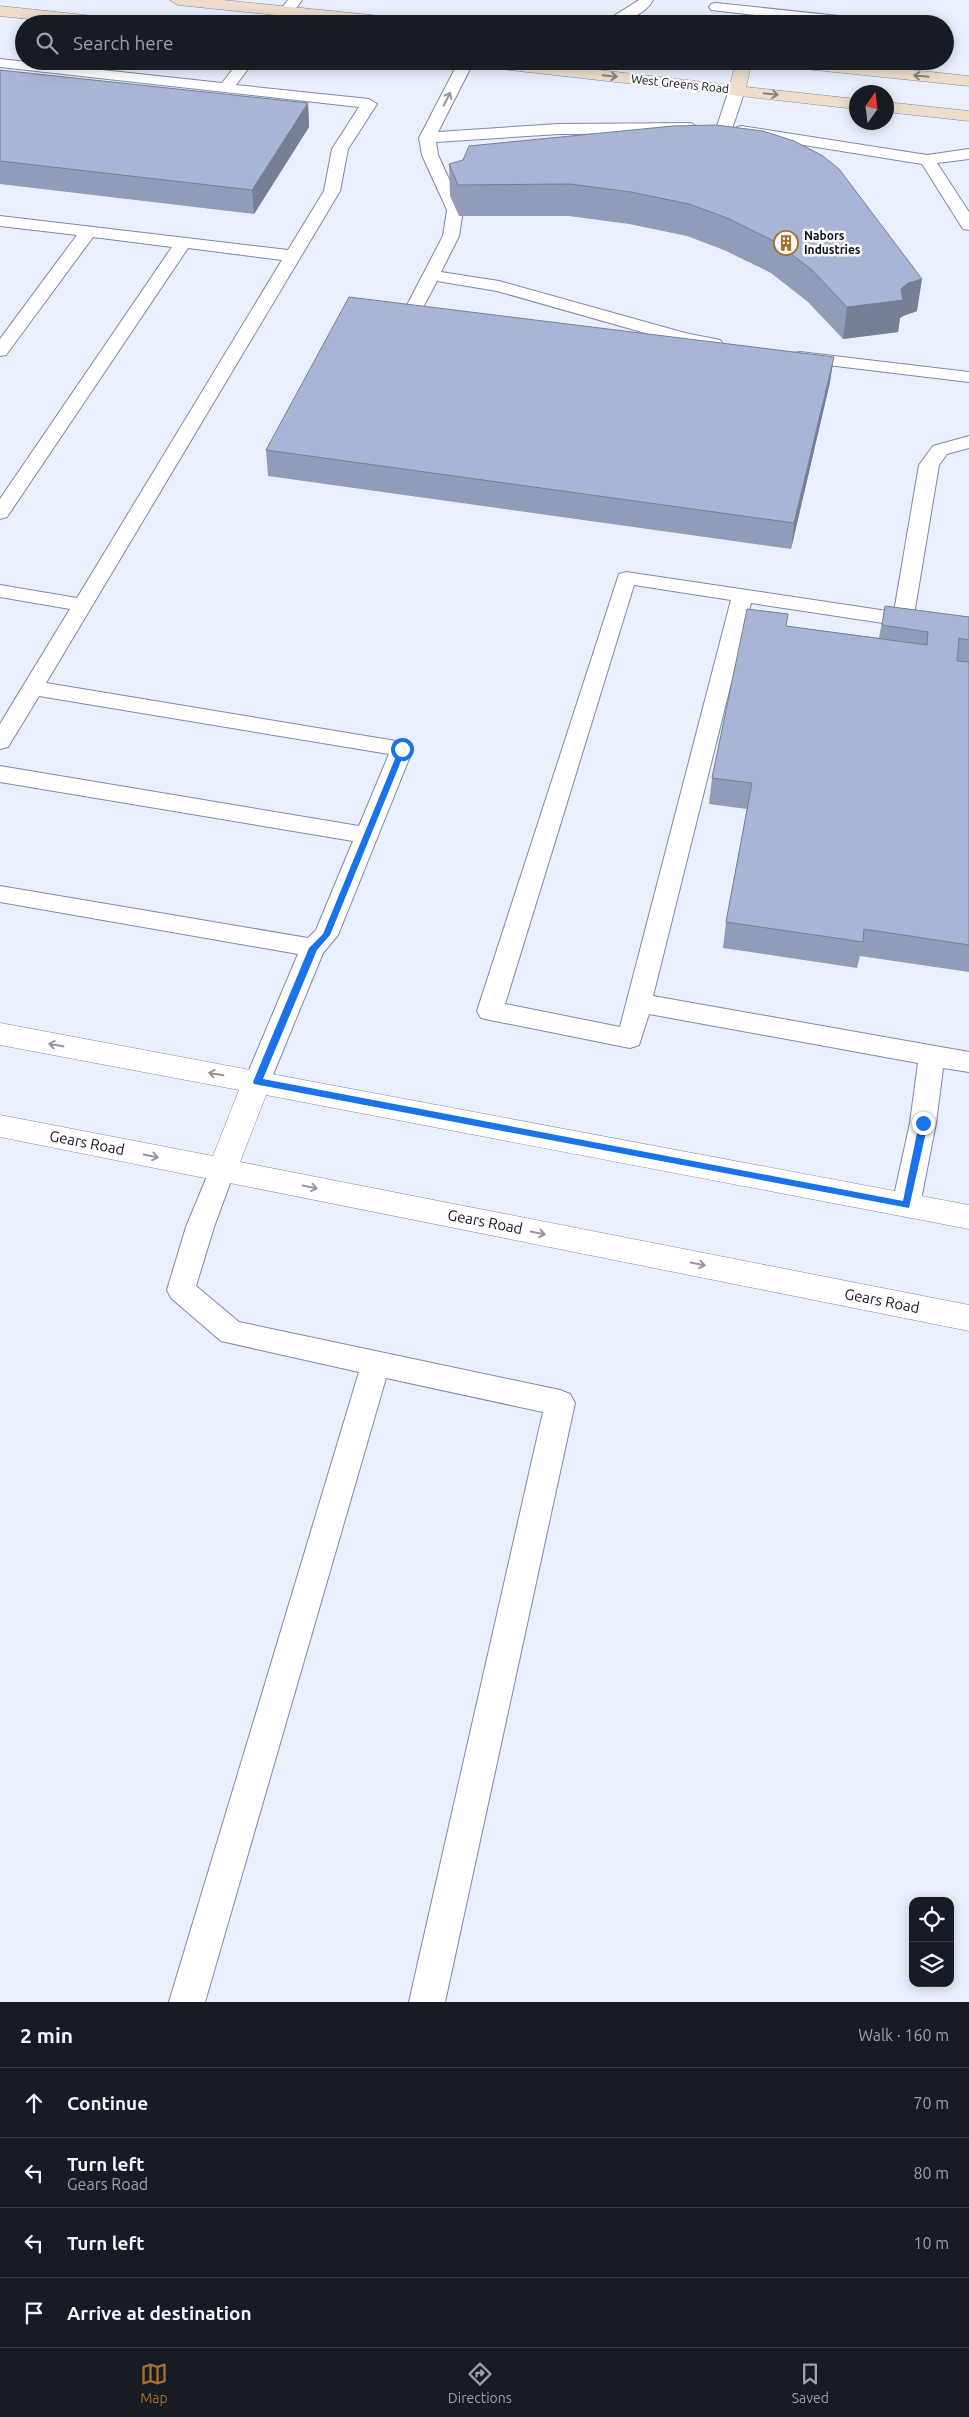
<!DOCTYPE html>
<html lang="en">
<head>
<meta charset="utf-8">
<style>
  :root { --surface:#171b24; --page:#242831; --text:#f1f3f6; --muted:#9ea1a6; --line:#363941; --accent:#a7712b }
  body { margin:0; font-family:Ubuntu,sans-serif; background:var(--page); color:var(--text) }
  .controls { position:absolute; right:15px; bottom:15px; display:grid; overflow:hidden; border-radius:10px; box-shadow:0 2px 12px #0003 }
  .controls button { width:45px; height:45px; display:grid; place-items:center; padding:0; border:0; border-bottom:1px solid var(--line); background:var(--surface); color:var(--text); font:25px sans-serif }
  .compass { position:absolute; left:849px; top:85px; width:45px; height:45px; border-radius:50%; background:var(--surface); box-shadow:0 2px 12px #0003; rotate:14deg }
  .stop { position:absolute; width:15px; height:15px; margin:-11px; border:4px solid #1a73e8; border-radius:50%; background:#fff }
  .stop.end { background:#1a73e8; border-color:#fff; box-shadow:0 1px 5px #0008 }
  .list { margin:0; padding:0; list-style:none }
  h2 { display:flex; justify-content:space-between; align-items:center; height:65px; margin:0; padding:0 20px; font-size:21px }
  h2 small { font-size:16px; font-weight:400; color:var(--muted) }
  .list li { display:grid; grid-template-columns:32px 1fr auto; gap:15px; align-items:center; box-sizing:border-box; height:70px; padding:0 20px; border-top:1px solid var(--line) }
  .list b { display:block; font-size:19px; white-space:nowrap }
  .list p { margin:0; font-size:16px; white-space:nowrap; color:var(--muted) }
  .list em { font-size:16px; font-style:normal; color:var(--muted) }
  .icon { flex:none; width:28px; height:28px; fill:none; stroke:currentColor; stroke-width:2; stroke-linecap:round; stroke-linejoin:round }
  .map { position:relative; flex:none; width:969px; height:2002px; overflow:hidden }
  .search { position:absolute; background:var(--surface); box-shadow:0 2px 12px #0003; left:15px; right:15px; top:15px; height:55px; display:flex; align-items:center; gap:12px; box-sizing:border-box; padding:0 18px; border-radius:28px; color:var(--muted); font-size:19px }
  .sheet { height:345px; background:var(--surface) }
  nav { display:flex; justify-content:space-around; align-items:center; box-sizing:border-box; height:70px; border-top:1px solid var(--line); background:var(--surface); font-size:14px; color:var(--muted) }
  nav a { display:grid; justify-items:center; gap:2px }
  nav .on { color:var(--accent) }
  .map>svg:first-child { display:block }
</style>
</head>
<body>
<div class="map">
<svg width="969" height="2002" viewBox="0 0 969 2002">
  <rect width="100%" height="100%" fill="#e9effc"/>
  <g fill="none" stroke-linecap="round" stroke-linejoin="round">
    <defs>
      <path id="service" d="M288,0H302L284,24H269Z
        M639,0H653C644,17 618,24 601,24Z
        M716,3L848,17L855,21L853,24H833L711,10L709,7L711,4Z
        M0,59L222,83L239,61H254L236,85L369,99L377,104L348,149L340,191L46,683L402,742L410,744L413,749L338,935L323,953L270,1082L266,1089L257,1092L248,1089L244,1082L298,954L0,902V886L308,938L316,930L353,841L0,782V766L359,826L389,754L39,696L8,747L0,749V724L70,609L0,597V585L77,598L282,260L188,248L7,517L0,519V499L172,247L93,237L6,355L0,356V339L77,235L0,226V216L288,250L324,191L332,149L359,107L0,67Z
        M459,61H474L438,132L559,124L691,123L699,128L691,133L559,134L436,142L438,155L463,210L459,236L441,272L499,281L685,333L720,340L723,344L720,348L714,349L677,342L497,291L437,281L410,332H398L395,328L443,236L447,210L422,155L419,138Z
        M737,85L745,90L732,129L730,132H718L716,129L729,90Z
        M741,126L927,155L969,149V159L937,163L969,212V230L963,229L922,164L735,134L733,131L735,128Z
        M800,352L969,372V382L794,361L791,357L794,353Z
        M969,436V448L947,454L939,465L914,615L969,622V636L751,603L653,996L969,1052V1072L943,1068L936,1123L920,1205L916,1213L906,1216L896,1213L892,1205L910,1123L918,1063L649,1014L639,1045L630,1048L490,1020L481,1018L477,1011L619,574L626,572L894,612L919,465L933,446ZM634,585L731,600L620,1027L505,1004Z
        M222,1159L231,1162L235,1170L214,1227L196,1286L239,1322L560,1390L570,1394L575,1403L445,2002H409L543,1412L386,1378L205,2002H169L359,1372L221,1341L171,1298L167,1290L186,1227L213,1162Z"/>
      <path id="tertiary" d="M0,1023L969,1205V1229L266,1095L240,1162L969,1305V1331L0,1137V1115L213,1156L239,1090L0,1045Z"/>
      <path id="secondary" d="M170,0H223L410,19L418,24H362L178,5Z
        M0,6L122,19L130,24H75L0,16Z
        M466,61H520L730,85L736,61H752L746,87L856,99V109L474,66Z
        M768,61H826L969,76V86L776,66Z
        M886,102L969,111V121L886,112Z"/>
    </defs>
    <use href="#service" stroke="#7e89a8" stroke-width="2"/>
    <use href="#tertiary" stroke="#7e89a8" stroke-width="1"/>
    <use href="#secondary" stroke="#7e89a8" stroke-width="1"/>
    <use href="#service" fill="#fff" fill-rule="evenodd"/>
    <use href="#tertiary" fill="#fff" fill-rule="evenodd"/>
    <use href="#secondary" fill="#eeddca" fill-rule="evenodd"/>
  </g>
  <path fill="#919cb8" d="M0,70L308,103L309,127L254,214L0,184Z
    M673,126L917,311L903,316L900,318L898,332L843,339L808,302L771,273L724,250L687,236L629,224L569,216H459L450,196L449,164Z
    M830,382L791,549L268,476L266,450Z
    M885,606L969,617V972L860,956L857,968L723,948L726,922L747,809L709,804L712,778L788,614L786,626L879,638Z"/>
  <path fill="#767f96" d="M308,103L309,127L254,214L252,190Z
    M922,279L917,311L903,316L900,318L898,332L843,339L847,307L901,289L908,283Z
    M834,357L830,382L791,549L794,523Z"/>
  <path fill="#a9b5d6" stroke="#767f96" d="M0,70L308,103L252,190L0,161Z
    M716,125L763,131L794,141L823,156L839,169L922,279L908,283L901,289L903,300L847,307L812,270L774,241L727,218L689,204L631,192L570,184L458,185L449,164L463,160L469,146L673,126Z
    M349,297L834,357L794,523L266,450Z
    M885,606L969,617V640L959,638L957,661L969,662V945L864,929L863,942L726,922L752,783L712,778L747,609L788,614L786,626L927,645L928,632L882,625Z"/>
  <defs><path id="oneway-shaft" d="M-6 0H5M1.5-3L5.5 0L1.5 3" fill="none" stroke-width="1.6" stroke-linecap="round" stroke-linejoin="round" transform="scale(1.25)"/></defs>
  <g stroke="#8a837e">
    <use href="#oneway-shaft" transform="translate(610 76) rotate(6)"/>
    <use href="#oneway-shaft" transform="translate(921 76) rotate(-174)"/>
    <use href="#oneway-shaft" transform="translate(771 94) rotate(6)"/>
  </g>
  <g stroke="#93959b">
    <use href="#oneway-shaft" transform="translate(447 99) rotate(-63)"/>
    <use href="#oneway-shaft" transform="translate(56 1045) rotate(-170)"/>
    <use href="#oneway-shaft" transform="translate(216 1074) rotate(-170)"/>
    <use href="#oneway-shaft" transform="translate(151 1156) rotate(11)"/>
    <use href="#oneway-shaft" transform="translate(310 1187) rotate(11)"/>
    <use href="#oneway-shaft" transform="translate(538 1233) rotate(11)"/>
    <use href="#oneway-shaft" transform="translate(698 1264) rotate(11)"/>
  </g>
  <path fill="#1a73e8" d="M402,746L406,749L330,935L317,950L263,1079L903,1201L919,1123L923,1120L928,1123L909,1208L254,1084L253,1082L309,948L323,934L399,749Z"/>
  <defs>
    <symbol id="building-ring" viewBox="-11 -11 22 22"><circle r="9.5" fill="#fcfcfc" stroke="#a7712b" stroke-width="1.5"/><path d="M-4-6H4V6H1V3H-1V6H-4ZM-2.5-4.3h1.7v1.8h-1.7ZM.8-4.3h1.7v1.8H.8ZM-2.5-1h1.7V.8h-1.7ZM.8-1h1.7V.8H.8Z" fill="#a7712b"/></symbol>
  </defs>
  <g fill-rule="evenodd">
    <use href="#building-ring" x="772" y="229" width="28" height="28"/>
  </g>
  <g text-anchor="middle" stroke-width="5" stroke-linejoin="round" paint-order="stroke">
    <g font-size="12" fill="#101420" stroke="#fcfcfc">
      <text transform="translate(680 84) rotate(6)" y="4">West Greens Road</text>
    </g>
    <g font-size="12" font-weight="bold" fill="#101420" stroke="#fcfcfc" text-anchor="start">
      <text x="804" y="240">Nabors<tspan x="804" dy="14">Industries</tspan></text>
    </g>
    <g font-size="15" fill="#101420" stroke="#fcfcfc">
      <text transform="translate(87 1143) rotate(11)" y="5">Gears Road</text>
      <text transform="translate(485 1222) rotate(11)" y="5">Gears Road</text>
      <text transform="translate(882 1301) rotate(11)" y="5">Gears Road</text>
    </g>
  </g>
</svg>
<div class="controls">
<button><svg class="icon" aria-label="locate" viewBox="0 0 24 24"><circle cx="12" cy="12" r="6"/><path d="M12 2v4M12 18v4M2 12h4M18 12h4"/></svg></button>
<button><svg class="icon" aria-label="layers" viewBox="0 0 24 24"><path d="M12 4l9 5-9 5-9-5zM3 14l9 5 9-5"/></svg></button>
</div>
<svg class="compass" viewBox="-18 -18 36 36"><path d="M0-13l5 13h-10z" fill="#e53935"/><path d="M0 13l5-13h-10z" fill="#9ea1a6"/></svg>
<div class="stop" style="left:402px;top:749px"></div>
<div class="stop end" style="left:923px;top:1123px"></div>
<div class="search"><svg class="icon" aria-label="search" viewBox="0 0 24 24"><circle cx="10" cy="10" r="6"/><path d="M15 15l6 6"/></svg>Search here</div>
</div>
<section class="sheet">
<h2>2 min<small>Walk · 160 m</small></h2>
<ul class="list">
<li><svg class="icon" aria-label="ahead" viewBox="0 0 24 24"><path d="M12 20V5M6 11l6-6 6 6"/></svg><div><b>Continue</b></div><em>70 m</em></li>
<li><svg class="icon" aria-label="left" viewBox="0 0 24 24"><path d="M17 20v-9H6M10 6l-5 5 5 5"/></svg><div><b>Turn left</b><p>Gears Road</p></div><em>80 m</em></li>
<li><svg class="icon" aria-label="left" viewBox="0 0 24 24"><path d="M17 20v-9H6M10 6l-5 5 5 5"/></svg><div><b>Turn left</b></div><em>10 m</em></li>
<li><svg class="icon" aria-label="arrive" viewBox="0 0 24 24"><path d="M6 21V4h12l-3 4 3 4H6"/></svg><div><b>Arrive at destination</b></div></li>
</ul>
</section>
<nav>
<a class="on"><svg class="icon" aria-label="map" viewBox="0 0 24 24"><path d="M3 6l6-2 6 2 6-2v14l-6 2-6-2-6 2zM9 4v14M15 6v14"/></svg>Map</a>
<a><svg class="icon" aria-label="directions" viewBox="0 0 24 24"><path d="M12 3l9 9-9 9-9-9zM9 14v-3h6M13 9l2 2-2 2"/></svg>Directions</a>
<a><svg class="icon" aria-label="saved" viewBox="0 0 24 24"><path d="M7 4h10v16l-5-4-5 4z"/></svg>Saved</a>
</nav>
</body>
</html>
